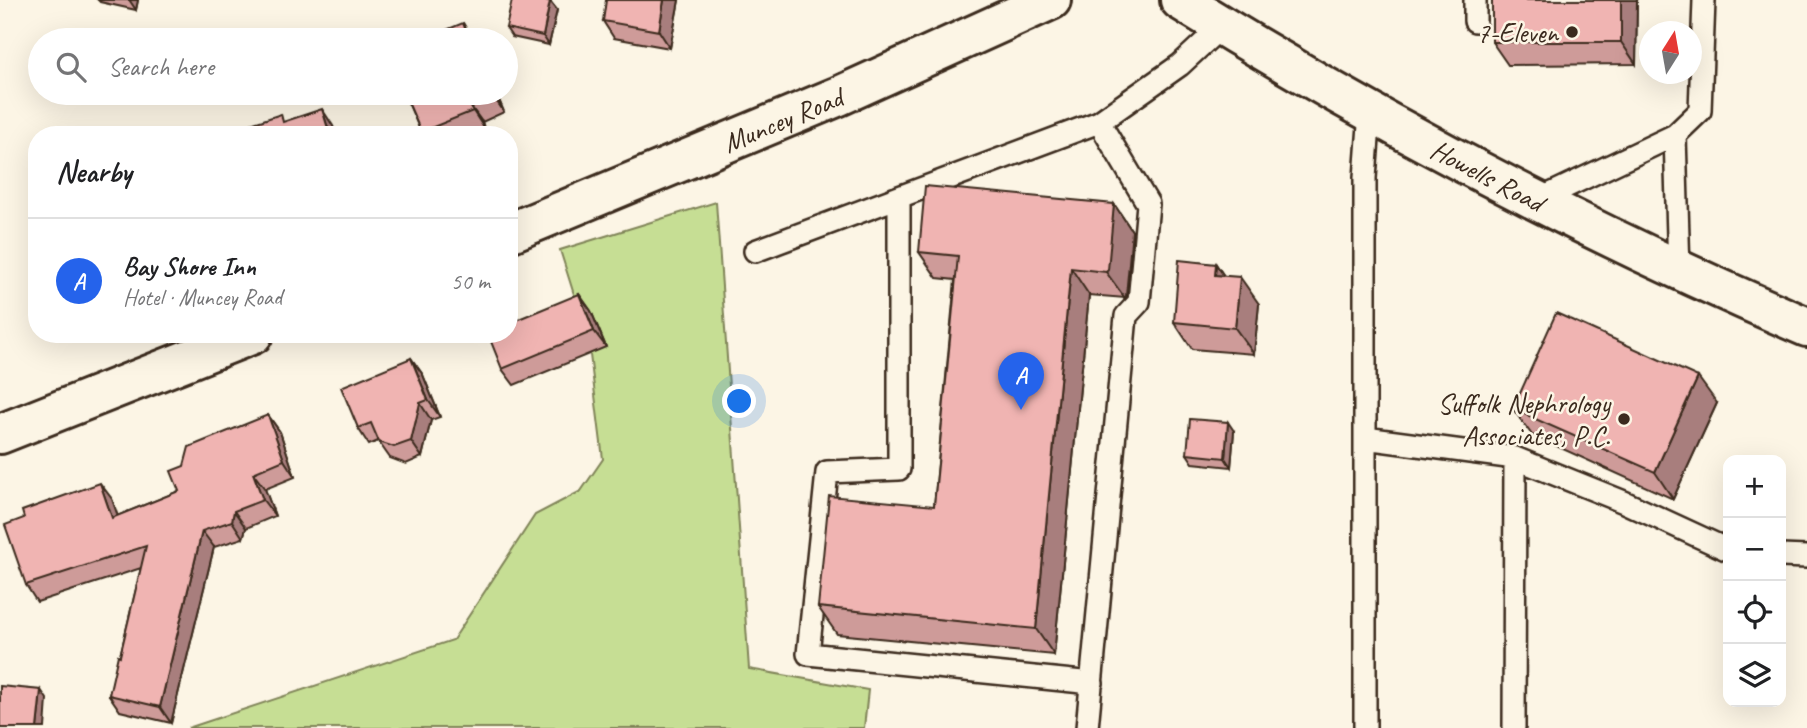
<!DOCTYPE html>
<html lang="en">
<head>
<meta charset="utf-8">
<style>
  :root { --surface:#fff; --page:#f2f2f2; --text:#202124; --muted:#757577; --line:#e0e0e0; --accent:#2563eb }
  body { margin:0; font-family:Caveat,sans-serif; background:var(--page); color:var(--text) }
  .controls { position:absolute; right:21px; bottom:21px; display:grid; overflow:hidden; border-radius:14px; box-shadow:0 7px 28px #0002 }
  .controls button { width:63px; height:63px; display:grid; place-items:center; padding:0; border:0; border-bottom:2px solid var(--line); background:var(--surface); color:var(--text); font:35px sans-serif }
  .compass { position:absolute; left:1639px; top:21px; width:63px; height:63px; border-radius:50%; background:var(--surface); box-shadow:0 7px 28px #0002; rotate:11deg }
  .you { position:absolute; left:740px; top:402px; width:24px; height:24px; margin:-18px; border:5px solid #fff; border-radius:50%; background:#1a73e8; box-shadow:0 0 0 10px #1a73e833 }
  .badge { display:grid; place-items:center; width:46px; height:46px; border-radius:50%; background:var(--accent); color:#fff; font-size:23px; font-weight:700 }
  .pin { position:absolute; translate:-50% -58px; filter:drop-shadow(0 2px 4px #0008) }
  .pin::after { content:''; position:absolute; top:37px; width:24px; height:21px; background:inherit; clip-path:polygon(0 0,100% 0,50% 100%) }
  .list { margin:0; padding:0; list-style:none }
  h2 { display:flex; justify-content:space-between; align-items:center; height:91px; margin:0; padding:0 28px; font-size:30px }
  h2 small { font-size:23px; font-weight:400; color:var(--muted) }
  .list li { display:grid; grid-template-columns:46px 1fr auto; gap:21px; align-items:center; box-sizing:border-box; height:126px; padding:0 28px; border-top:2px solid var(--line) }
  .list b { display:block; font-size:26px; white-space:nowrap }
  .list p { margin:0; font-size:23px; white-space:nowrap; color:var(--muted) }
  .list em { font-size:23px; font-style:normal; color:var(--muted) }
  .icon { flex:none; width:38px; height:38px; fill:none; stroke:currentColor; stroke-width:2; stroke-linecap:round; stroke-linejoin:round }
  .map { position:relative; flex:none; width:1807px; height:728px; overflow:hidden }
  .search { position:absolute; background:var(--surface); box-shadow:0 7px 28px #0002; left:28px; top:28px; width:490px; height:77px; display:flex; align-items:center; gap:18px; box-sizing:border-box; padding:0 24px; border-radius:38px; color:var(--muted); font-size:26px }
  .panel { position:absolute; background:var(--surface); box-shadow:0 7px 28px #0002; left:28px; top:126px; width:490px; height:217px; border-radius:28px }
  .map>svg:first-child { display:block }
</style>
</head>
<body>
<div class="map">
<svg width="1807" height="728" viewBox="0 0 1807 728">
  <rect width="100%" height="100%" fill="#fcf5e5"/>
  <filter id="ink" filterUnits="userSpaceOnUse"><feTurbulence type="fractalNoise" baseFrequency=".0143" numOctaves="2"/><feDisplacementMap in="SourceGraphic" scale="14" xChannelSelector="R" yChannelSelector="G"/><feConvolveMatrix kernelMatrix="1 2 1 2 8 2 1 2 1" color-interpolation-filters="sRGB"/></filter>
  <g filter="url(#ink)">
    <path fill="#c6de94" stroke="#808459" stroke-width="2" d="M716,202L749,669L868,690L864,728H188L453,640L535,515L581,491L603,459L588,339L560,250Z"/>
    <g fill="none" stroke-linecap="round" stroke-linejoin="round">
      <defs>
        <path id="service" d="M1475,21V0
          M1675,135L1679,271
          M899,197V469L827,472L808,654L1092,683
          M1536,201L1675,135L1700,111L1704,0
          M755,251L1099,122L1180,65L1222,26
          M1365,438L1515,458L1624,502L1728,550
          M1781,556L1807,557
          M1087,728L1126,316L1139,302L1148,204L1099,122
          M1365,728V178L1370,112
          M1514,728L1515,458"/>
        <g id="tertiary">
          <path id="s1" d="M509,233L839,96L1051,0"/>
          <path d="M0,434L253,334"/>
        </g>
        <g id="secondary">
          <path id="s2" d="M1180,0C1381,125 1590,234 1807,327"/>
        </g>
      </defs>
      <use href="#service" stroke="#3b2a1e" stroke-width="26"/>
      <use href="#tertiary" stroke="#3b2a1e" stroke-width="44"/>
      <use href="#secondary" stroke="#3b2a1e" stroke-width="44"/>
      <use href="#service" stroke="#fcf5e5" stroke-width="21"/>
      <use href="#tertiary" stroke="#fcf5e5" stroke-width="38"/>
      <use href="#secondary" stroke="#fcf5e5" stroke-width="38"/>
    </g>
    <path fill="#ce9b99" stroke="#3b2a1e" stroke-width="2" d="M98,0H138L136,10L100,2Z
      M679,0L670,48L614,38L603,21Z
      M1492,0H1637L1636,64L1508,65L1492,42Z
      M550,1L557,10L549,45L512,37L506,28Z
      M404,93H496L504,112L482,122L484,128L467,135H422Z
      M1114,204L1132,231L1126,296L1125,298L1089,295L1054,655L837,634L818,607L934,506L955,280L937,278L919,252Z
      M1216,264L1224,276L1259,304L1254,354L1192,349L1174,322Z
      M579,294L591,311L606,347L514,385L502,369Z
      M411,358L423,375L440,417L431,420L422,457L406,464L390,458L378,441L369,445L358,428Z
      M1717,403L1673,499L1532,435L1513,409Z
      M268,415L280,432L295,477L265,489L275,516L246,528L243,538L214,547L171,723L120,711L109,695L120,656L141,568L37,602L26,585L24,518L112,499L117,516L179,491L184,466Z
      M1234,431L1231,467L1193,463L1187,454Z"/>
    <path fill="#a87e7d" stroke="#3b2a1e" stroke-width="2" d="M130,0H138L136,10L130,1Z
      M664,0H679L670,48L659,31Z
      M1621,0H1637L1636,64L1621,42Z
      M550,1L557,10L549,45L543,36Z
      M463,23L474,40H470Z
      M492,93H496L504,112L493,96Z
      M470,105L482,122L484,128L473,111Z
      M322,109L333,126L336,135H330Z
      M1114,204L1132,231L1126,296L1125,298L1106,272Z
      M1216,264L1234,291L1215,275Z
      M1071,268L1089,295L1054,655L1036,629Z
      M1240,277L1259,304L1254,354L1235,328Z
      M579,294L591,311L606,347L594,331Z
      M411,358L423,375L440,417L428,400Z
      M1698,377L1717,403L1673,499L1655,472Z
      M420,403L431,420L422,457L411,441Z
      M268,415L280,432L295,477L284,460Z
      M1228,422L1234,431L1231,467L1225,458Z
      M253,473L265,489L275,516L263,500Z
      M100,483L112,499L124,534L112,518Z
      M234,511L246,528L243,538L232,521Z
      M202,531L214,547L171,723L160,707Z
      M41,690L47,699L45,728H37Z"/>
    <path fill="#f0b4b2" stroke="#3b2a1e" stroke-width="2" d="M512,0H544L550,1L543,36L506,28Z
      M606,0H664L659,31L603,21Z
      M1492,0H1621V42H1492Z
      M463,23L470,40H430L429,37Z
      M404,93H492L493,96L470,105L473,111L421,132Z
      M322,109L330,135H248L245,126L281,114L283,122Z
      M925,186L1114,204L1108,270L1106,272L1071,268L1036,629L818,607L829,496L934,506L958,256L919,252Z
      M1179,260L1216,264L1215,275L1240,277L1235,328L1174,322Z
      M579,294L594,331L502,369L488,334H509V323Z
      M1556,313L1698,377L1655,472L1513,409Z
      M411,358L428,400L420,403L411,441L394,447L379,442L371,423L358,428L341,387Z
      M268,415L284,460L253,473L263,500L234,511L232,521L202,531L160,707L109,695L118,655L120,656L146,546L26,585L5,525L24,518L22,511L100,483L112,518L179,491L171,471L184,466L189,447Z
      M1190,419L1228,422L1225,458L1187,454Z
      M0,686L41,690L37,728H0Z"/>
  </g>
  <g fill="#3b2a1e" stroke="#fcf5e5" stroke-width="2.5">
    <circle cx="1572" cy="32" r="7"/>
    <circle cx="1624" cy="419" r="7"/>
  </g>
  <g text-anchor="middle" stroke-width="5" stroke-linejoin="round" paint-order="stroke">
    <g font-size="28" fill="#3b2a1e" stroke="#fcf5e5" text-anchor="end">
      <text x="1558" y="42">7-Eleven</text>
      <text x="1610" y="413">Suffolk Nephrology<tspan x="1610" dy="32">Associates, P.C.</tspan></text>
    </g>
    <g font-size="28" fill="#3b2a1e" stroke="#fcf5e5">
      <text dy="10" stroke="none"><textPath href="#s1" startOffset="296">Muncey Road</textPath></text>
      <text dy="10" stroke="none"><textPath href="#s2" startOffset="354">Howells Road</textPath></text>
    </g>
  </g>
</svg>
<div class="controls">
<button>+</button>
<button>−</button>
<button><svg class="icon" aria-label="locate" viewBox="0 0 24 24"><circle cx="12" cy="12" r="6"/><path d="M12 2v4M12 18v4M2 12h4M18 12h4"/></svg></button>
<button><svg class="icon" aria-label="layers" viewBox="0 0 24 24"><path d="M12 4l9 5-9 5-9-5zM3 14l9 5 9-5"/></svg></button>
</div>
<svg class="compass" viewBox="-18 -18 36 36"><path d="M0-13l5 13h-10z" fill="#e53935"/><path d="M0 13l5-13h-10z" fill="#757577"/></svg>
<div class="you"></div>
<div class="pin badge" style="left:1021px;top:410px">A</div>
<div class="search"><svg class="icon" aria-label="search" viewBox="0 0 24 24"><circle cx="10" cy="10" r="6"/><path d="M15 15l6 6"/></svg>Search here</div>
<section class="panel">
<h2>Nearby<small></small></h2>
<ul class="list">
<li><span class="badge">A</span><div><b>Bay Shore Inn</b><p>Hotel · Muncey Road</p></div><em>50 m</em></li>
</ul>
</section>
</div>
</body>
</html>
